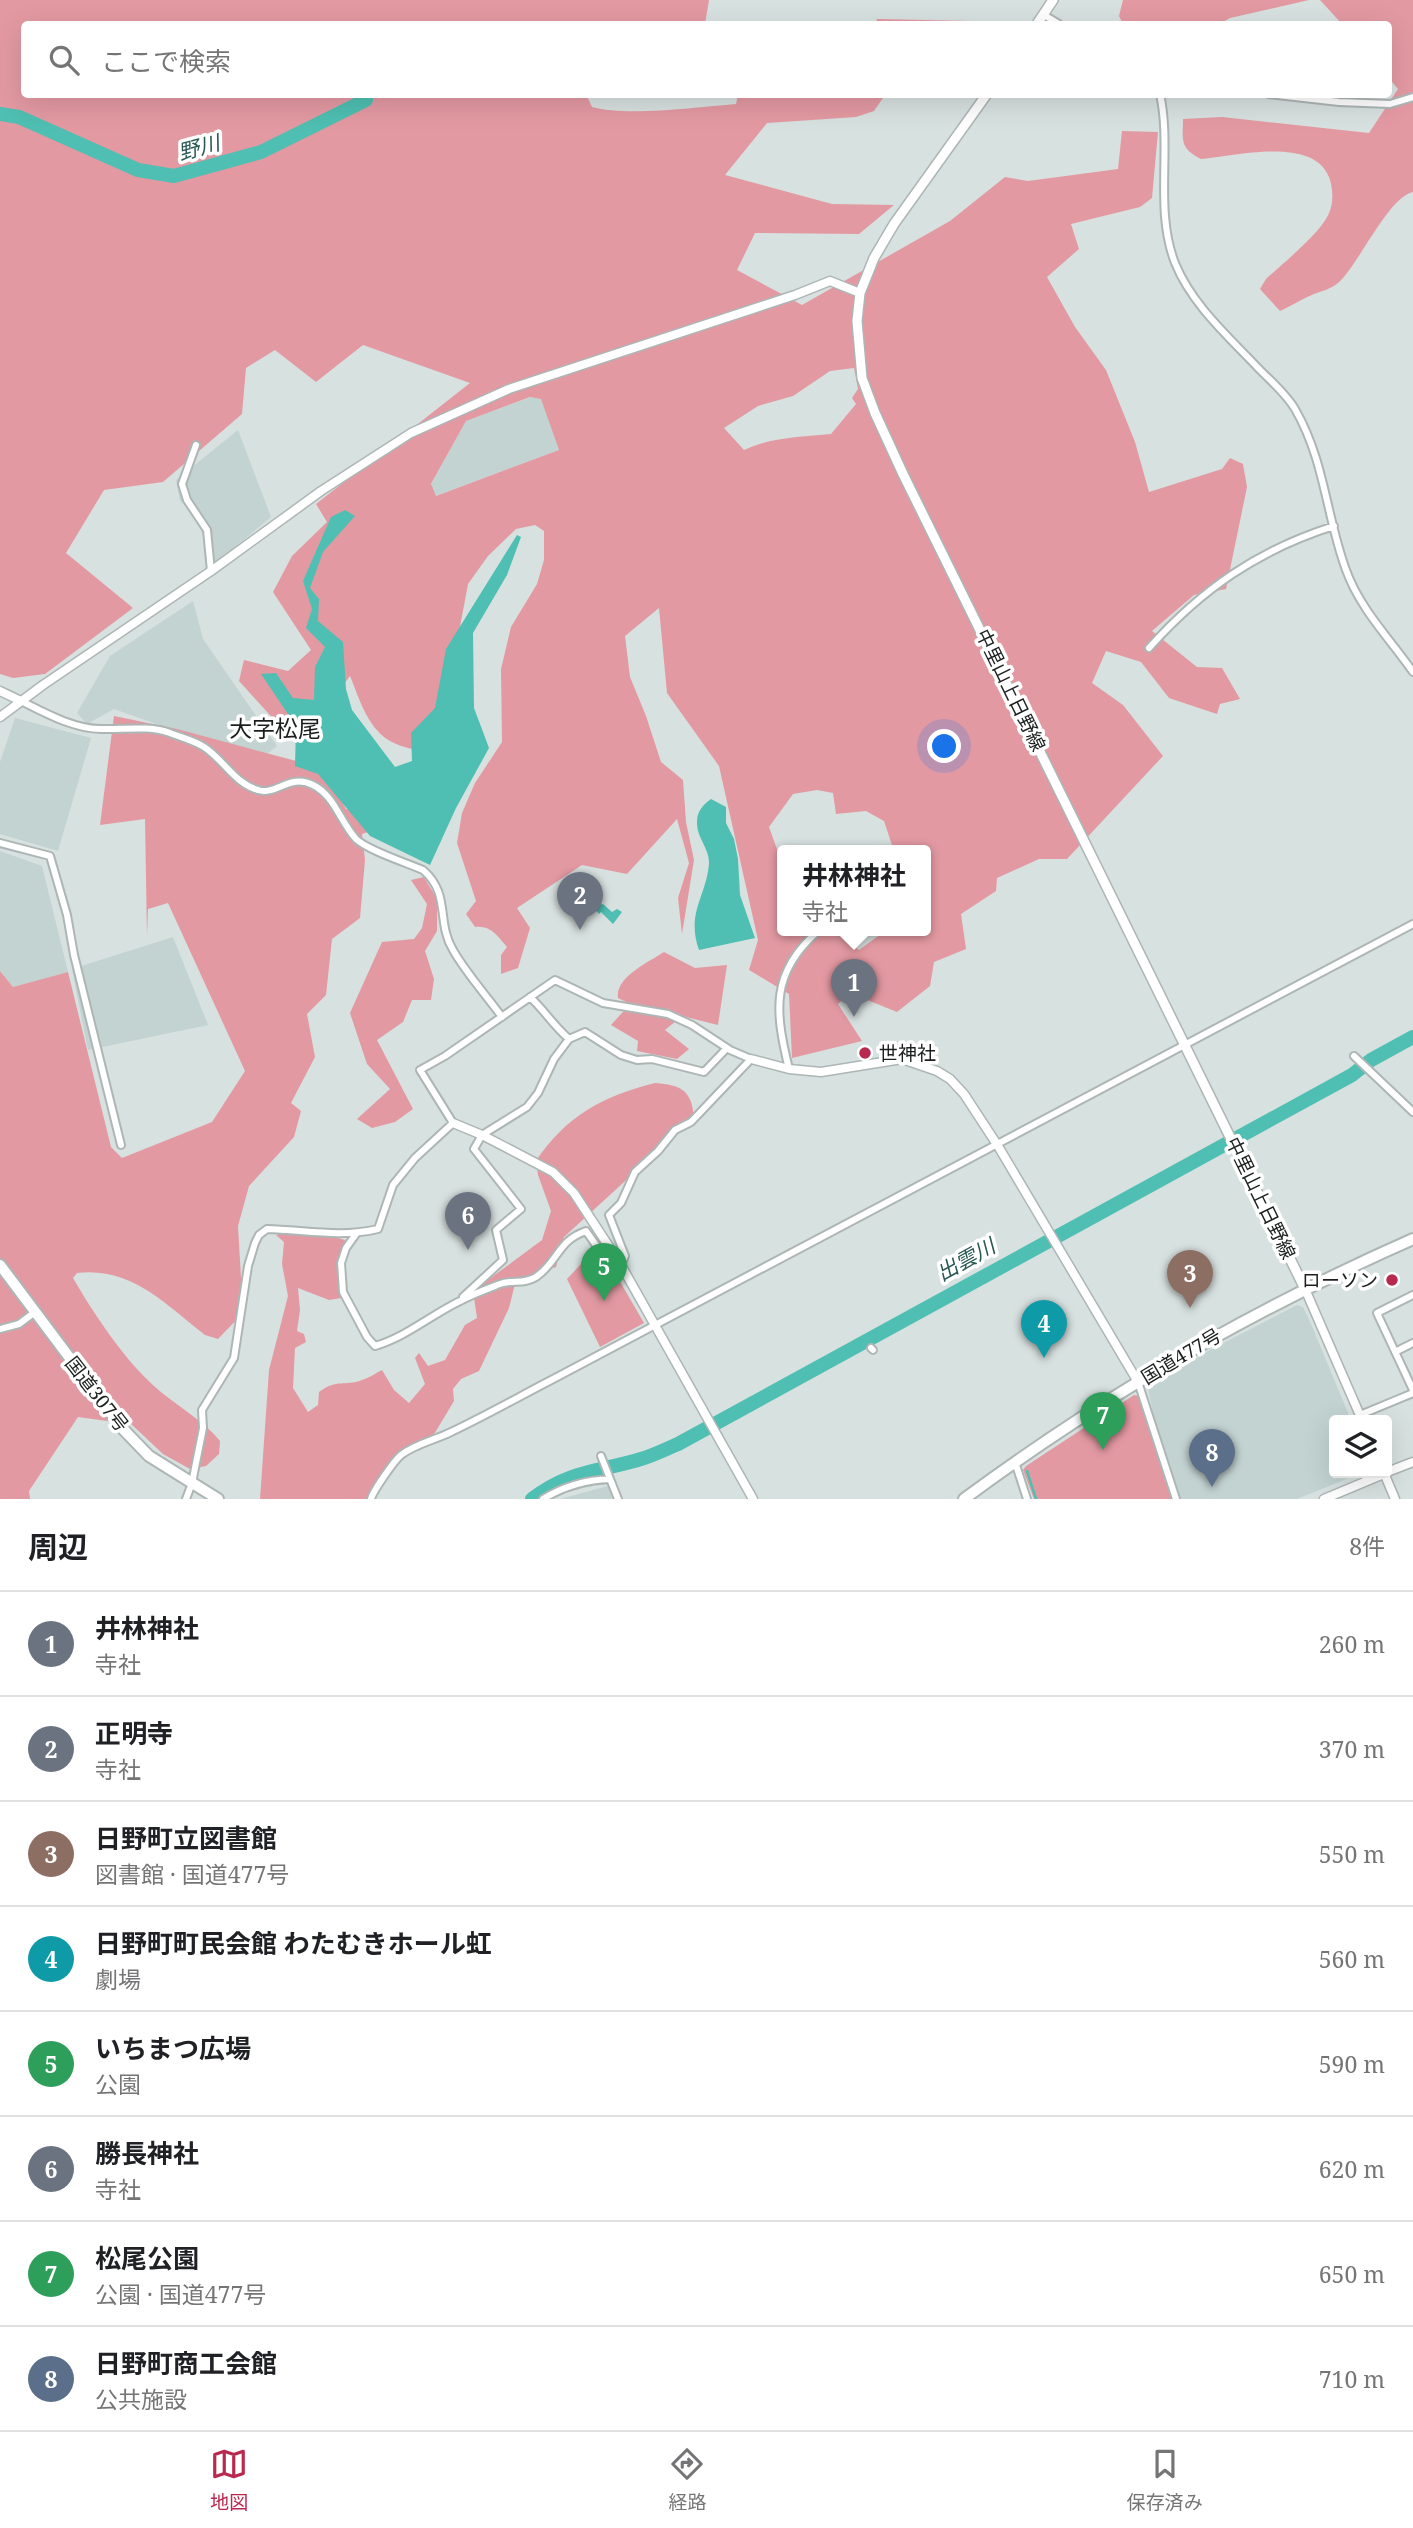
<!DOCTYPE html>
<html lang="ja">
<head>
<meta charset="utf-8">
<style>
  :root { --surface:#fff; --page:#f6f6f6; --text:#202124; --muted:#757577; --line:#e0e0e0; --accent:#b9284e }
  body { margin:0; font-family:"Noto Serif","Noto Sans JP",serif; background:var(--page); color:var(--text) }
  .controls { position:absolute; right:21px; bottom:21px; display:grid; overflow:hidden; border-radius:7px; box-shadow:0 7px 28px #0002 }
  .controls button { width:63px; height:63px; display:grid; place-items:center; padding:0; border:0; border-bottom:2px solid var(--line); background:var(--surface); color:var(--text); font:35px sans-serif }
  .you { position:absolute; left:945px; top:747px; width:24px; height:24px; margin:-18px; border:5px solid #fff; border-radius:50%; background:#1a73e8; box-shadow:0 0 0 10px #1a73e833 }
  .badge { display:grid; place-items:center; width:46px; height:46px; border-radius:50%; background:var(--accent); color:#fff; font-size:23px; font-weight:700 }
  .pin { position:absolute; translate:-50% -58px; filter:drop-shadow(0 2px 4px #0008) }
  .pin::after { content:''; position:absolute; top:37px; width:24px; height:21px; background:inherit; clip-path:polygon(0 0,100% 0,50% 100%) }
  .popup { position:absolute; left:777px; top:845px; width:154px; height:91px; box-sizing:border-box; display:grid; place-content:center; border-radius:7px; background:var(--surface); filter:drop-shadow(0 2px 5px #0005); font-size:23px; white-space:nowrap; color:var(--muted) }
  .popup b { font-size:26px; color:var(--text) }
  .popup::after { content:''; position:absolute; left:50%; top:100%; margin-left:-14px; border:14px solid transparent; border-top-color:var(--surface) }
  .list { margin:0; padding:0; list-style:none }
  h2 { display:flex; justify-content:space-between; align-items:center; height:91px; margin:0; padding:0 28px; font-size:30px }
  h2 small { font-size:23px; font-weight:400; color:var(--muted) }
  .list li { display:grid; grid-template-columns:46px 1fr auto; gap:21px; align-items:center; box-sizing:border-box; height:105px; padding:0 28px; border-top:2px solid var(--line) }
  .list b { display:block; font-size:26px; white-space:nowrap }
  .list p { margin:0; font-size:23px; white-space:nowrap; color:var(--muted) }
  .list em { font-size:23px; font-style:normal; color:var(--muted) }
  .icon { flex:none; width:38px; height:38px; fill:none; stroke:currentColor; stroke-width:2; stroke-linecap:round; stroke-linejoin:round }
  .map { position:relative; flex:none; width:1413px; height:1499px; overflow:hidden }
  .search { position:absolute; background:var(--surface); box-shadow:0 7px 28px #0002; left:21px; right:21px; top:21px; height:77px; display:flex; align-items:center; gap:18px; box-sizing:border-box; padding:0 24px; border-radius:7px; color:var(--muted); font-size:26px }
  .sheet { height:931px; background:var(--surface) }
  nav { display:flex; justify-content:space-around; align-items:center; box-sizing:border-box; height:98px; border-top:2px solid var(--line); background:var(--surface); font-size:19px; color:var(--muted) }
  nav a { display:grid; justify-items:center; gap:4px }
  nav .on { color:var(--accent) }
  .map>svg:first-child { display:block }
</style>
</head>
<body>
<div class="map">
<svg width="1413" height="1499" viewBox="0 0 1413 1499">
  <rect width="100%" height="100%" fill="#d7e1df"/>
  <path fill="#c2d3d1" d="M531,397L542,399L559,450L435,496L431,485L466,421Z
    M238,430L271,517L207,570V530L193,508L180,501L176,480Z
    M193,601L203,639L277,746L231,783L204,741L114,709L87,724L77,713L110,656Z
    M15,718L91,738L58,851L0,834V762Z
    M0,851L42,866L68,972L13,987L0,971Z
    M173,937L208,1025L88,1050L72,969Z
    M1297,1305L1303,1307L1311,1324L1351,1420H1334V1473H1361L1297,1499H1180L1155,1425L1148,1388L1208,1351Z
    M609,1486L612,1499H560L608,1486Z"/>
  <path fill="#e399a2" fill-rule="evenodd" d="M0,0H709L705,24H24V94H586L592,107C627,117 697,107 736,104L738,95H885L874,111L856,117L767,123L725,175L832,204L894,205L859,234L755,233L737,270L802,305L950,221L1005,177L1028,181L1118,169L1122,131L1158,132L1152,198L1140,207L1071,224L1079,249L1047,277L1075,327L1106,370L1135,442L1149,492L1222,469L1230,458L1243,464L1247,487L1226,589L1194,595L1152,631L1197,667L1222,668L1240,699L1220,704L1217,714L1169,698L1141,662L1106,651L1092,683L1123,705L1163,756L1067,859H1039L997,878L996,891L961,914L966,949L934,962L930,986L897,1012L850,993L838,1004L862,1041L792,1058L789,994L749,970L758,940L719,766L667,693L659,608L625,636L630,677L646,716L661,762L683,780L686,822L694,860L682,934L678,898L689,863L677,819L627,874L582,865L517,908L530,928L518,968L501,974V955L507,947C497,935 490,925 475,927L466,914L476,901L457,843L462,813L475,783L502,742L501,669L511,627L537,584L544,560V531L535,525L516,529L488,556L468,584L448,691L421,751C412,749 402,747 394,743C368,731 360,700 350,676L297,745L239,681L244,660L288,671L311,650L273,592L292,556L327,522L316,504L470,383L363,345L316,382L275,350L246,368L242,414L163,482L104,490L66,553L133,608L45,674L13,678L0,674ZM854,368L858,389L852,398L856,404L831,434C802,437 771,437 744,450L724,428L758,406L793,396L830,371ZM530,397L541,399L559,450L436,496L431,484L466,421ZM817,790L833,793L836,814L866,811L884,821L894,851H926V931H885L859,950L835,931H782V863L769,827L793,794Z
    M1123,0H1309L1230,18L1220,24H1126L1122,22L1119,16Z
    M1320,0H1413V192C1388,197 1358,266 1338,283C1331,289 1322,291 1314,294C1302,299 1291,306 1280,311L1260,289L1266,279C1282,264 1322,232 1329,213C1334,203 1333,187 1329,177C1313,136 1235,156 1201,159C1179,148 1183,140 1183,119L1222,117L1369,133L1398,89L1389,78L1388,24H1342Z
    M877,19L1017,22L1015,24H875Z
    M114,716L177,729L326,769L346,809L376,812L385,826L362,834L365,860L360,918L332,939L326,995L307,1014L315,1057L291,1103L301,1111L294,1137L249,1186L238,1226L243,1313L218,1339L205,1335C165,1304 132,1267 77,1273L73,1278C94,1314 123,1358 154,1386C175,1405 202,1419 220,1441L219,1454L206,1466L190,1469L163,1454L129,1422L116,1418L107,1421L78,1417L29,1491L30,1499H0V971L13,987L68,972L111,1147L122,1158L212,1122L245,1071L168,903L148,909L147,936L145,819L100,825Z
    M424,877L437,899V931L425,951L434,979L431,1000H412L403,1022L377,1040L413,1109L395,1122L372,1128L357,1119L390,1089L367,1064L350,1013L382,942L414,939L422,928L427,904L411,880Z
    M664,952L695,968L727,965L718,1025L682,1016L665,1030L689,1049L677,1059L637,1051L638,1041L611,1025L630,1004L618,998C615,977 649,962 664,952Z
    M655,1083C681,1085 692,1090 694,1118L564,1237L556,1267L516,1280L509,1308L479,1371L461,1379L453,1389L454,1401L433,1436L398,1452L368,1495L369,1499H260L269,1370L288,1296L282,1264L284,1242L276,1235C297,1228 325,1234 345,1240L340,1262L341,1298L329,1300L298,1288L300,1310L297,1331L304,1334L306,1342L295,1348L293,1388L308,1412L318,1405L319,1392C338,1378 344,1387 362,1380C369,1378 376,1373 382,1370L394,1390L409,1403L425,1384L415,1358L419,1353L428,1366L445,1360L465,1325L477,1318L473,1291L542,1240L551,1211L538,1175L536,1161C566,1116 603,1096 655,1083Z
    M593,1251L612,1275L615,1273L644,1323L600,1347L567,1279Z
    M1134,1395L1139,1396L1172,1499H1034L1023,1470L1026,1466Z"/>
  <path fill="#4ebfb2" d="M345,510L355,516L323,552L310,588L319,599L318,621L343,642L346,689L352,710L395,767L412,761L411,733L435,708L446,649L517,535L521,537L507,575L473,633L474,708L489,748L456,808L430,865L370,836L318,774L295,766L296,726L261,674L276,673L293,698L314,700L315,667L325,647L306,628L312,609L303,581L331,517Z
    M711,799L726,807V823L734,839L738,859L740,895L755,938L699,950C686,913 706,897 709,864C710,849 696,837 697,822C697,811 703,805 711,799Z
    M588,901L595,906L603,904L612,912L617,909L622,912L613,924L601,912L599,914Z"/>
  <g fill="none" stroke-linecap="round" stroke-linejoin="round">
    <path stroke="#4ebfb2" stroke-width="2.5" d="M1027,1471L1036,1499"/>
    <path stroke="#4ebfb2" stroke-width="14" d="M0,114L19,117L138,170L174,176L261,152L366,100
      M532,1499C570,1470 598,1472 641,1459C654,1455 666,1449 678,1444L1352,1075L1371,1060L1413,1037"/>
    <defs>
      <path id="minor" d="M1044,15L1059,24
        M1160,94C1172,149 1154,209 1175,263C1192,305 1229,337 1260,370C1272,382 1286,394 1295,409C1325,461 1326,516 1346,570C1360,609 1390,639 1413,672
        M1268,94L1339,102L1390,104L1413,97
        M196,445L182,484L187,500L207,530L211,571
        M1149,648C1202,589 1258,550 1334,526
        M21,701C45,713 74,729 101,729C123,730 148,725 170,733C180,737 195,741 204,747C224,760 234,783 258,790C276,796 290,773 313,785C335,796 340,822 356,839C367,850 407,863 423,870C451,894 436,922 453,950C466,973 486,995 502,1017
        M0,843L50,856L67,915L74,955L121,1145
        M530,997C544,1010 554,1026 569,1039
        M1354,1056L1413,1112
        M789,1069C775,1012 770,973 818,931
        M1413,1295L1377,1313L1413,1390
        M463,1297L503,1260L496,1230L521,1209L474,1149L482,1135L527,1107L538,1093L554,1059L569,1039L585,1032L621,1055L637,1060L652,1059L704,1072L727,1048
        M0,1329L19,1324L35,1312
        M871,1348L873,1350
        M1395,1352L1413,1343
        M1138,1382L1176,1499
        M1360,1415L1413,1393
        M601,1456L618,1499
        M1015,1462L1027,1499
        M186,1499L192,1483L203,1428L202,1410L234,1358L248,1266L255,1243L259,1235L267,1229C305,1230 340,1238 378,1229L393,1185L415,1158L453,1123L420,1070L445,1056L555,980L603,1003L668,1014L692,1025L730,1050L751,1059L691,1122L675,1130L658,1151L635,1172L621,1203L609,1215L625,1256L621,1265H610L586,1231C557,1241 559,1261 536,1277C523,1285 512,1279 500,1284C487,1289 473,1294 460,1301C431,1315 406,1337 375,1346L367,1337L343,1292L341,1263L346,1248L356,1234
        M371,1499C373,1491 394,1461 401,1455C415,1444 435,1440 451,1432C487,1415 522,1395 557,1377L1413,924
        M543,1499C564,1486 586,1480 610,1479"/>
      <path id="tertiary" d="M0,691L21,701
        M0,717L43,685L211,571L321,491L411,433L509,389L795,295L830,281L860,293
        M751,1059L789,1069L821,1072L902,1059L937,1071L950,1079L964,1094L998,1146L1138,1382
        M453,1123L482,1135L553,1172L574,1193L621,1265L753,1499
        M1305,1289L1362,1420
        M1387,1472L1413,1462
        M1384,1473L1395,1499
        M1324,1499L1386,1473"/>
      <path id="secondary" d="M1037,24L1053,0
        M987,94L894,224L874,258L860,293L857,321L862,378L875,413L903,474L1305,1289"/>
      <path id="trunk" d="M0,1265L123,1429L149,1456L218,1499
        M964,1499C1106,1394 1252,1310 1413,1239"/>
    </defs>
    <use href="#minor" stroke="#adb6b5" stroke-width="10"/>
    <use href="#tertiary" stroke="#adb6b5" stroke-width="11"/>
    <use href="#secondary" stroke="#adb6b5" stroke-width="12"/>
    <use href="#trunk" stroke="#adb6b5" stroke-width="14"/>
    <use href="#minor" stroke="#fff" stroke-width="6"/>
    <use href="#tertiary" stroke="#fff" stroke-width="8"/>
    <use href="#secondary" stroke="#fff" stroke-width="9"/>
    <use href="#trunk" stroke="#fff" stroke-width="10"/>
  </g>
  <g fill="#b9284e" stroke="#fff" stroke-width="2.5">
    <circle cx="865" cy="1053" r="7"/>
    <circle cx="1392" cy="1280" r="7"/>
  </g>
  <g text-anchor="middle" stroke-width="7" stroke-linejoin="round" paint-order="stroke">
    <g font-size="19" fill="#1a1e1d" stroke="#fff">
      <text transform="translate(1011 690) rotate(64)" y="7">中里山上日野線</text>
      <text transform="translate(1261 1198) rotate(64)" y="7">中里山上日野線</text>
      <text transform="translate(1181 1356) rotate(-31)" y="7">国道477号</text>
      <text transform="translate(97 1394) rotate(52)" y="7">国道307号</text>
    </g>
    <g font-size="19" fill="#1a1e1d" stroke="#fff" text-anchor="start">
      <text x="879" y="1060">世神社</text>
      <text x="1378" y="1287" text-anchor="end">ローソン</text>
    </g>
    <g font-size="21" font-style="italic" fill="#285852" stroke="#fff">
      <text transform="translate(199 148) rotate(-15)" y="7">野川</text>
      <text transform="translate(966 1260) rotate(-29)" y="7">出雲川</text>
    </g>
    <g font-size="23" fill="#1a1e1d" stroke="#fff">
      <text x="275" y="737">大字松尾</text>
    </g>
  </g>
</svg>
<div class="controls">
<button><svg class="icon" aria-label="layers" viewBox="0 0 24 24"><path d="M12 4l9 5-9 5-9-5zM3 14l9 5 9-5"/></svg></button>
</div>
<div class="you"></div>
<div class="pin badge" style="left:854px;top:1017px;background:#6b7280">1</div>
<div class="popup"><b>井林神社</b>寺社</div>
<div class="pin badge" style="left:580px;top:930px;background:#6b7280">2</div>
<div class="pin badge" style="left:1190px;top:1308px;background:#8d6e63">3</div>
<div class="pin badge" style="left:1044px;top:1358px;background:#0f9aa8">4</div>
<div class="pin badge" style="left:604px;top:1301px;background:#2e9e5b">5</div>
<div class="pin badge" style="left:468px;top:1250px;background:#6b7280">6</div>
<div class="pin badge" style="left:1103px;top:1450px;background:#2e9e5b">7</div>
<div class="pin badge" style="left:1212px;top:1487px;background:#5c6f8a">8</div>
<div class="search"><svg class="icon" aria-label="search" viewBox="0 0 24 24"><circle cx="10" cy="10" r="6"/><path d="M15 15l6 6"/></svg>ここで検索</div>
</div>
<section class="sheet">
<h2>周辺<small>8件</small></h2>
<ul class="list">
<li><span class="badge" style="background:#6b7280">1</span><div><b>井林神社</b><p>寺社</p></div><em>260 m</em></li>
<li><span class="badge" style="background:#6b7280">2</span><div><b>正明寺</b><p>寺社</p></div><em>370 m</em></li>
<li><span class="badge" style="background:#8d6e63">3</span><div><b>日野町立図書館</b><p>図書館 · 国道477号</p></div><em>550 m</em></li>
<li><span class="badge" style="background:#0f9aa8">4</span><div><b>日野町町民会館 わたむきホール虹</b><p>劇場</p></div><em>560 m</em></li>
<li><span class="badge" style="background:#2e9e5b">5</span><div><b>いちまつ広場</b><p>公園</p></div><em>590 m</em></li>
<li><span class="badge" style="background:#6b7280">6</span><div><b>勝長神社</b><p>寺社</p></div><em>620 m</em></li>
<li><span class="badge" style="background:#2e9e5b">7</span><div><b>松尾公園</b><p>公園 · 国道477号</p></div><em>650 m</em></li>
<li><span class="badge" style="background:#5c6f8a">8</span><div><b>日野町商工会館</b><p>公共施設</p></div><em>710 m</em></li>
</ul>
</section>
<nav>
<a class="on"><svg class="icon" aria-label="map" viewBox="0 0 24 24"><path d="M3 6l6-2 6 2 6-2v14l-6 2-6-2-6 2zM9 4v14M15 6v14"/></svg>地図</a>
<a><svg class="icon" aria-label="directions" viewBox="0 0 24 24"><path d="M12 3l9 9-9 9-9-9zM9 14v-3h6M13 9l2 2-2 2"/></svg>経路</a>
<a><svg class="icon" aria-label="saved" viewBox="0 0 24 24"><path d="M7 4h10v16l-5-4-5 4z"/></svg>保存済み</a>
</nav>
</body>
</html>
